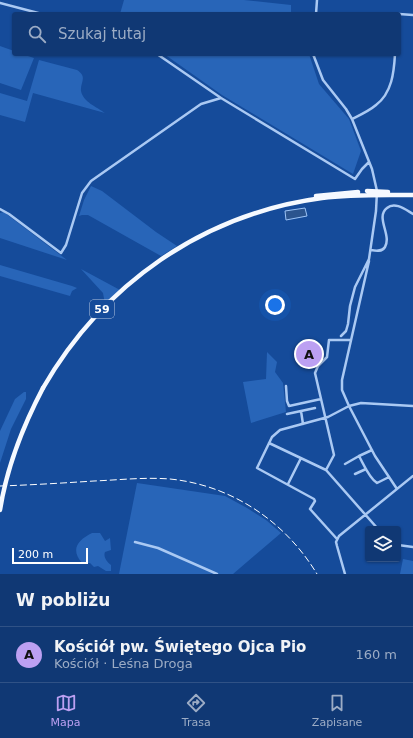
<!DOCTYPE html>
<html lang="pl">
<head>
<meta charset="utf-8">
<style>
  :root { --surface:#103874; --page:#193f79; --text:#f1f3f6; --muted:#9cacc5; --line:#305286; --accent:#bca0f2 }
  body { margin:0; font-family:"DejaVu Sans",sans-serif; background:var(--page); color:var(--text) }
  .controls { position:absolute; right:12px; bottom:12px; display:grid; overflow:hidden; border-radius:4px; box-shadow:0 1px 3px #0004 }
  .controls button { width:36px; height:36px; display:grid; place-items:center; padding:0; border:0; border-bottom:1px solid var(--line); background:var(--surface); color:var(--text); font:20px sans-serif }
  .scale { position:absolute; left:12px; bottom:10px; width:76px; box-sizing:border-box; padding-left:4px; border:2px solid #fff; border-top:0; font-size:11px; line-height:14px; white-space:nowrap; color:#fff; -webkit-text-stroke:3px #154b9a; paint-order:stroke }
  .you { position:absolute; left:275px; top:305px; width:14px; height:14px; margin:-10px; border:3px solid #fff; border-radius:50%; background:#1a73e8; box-shadow:0 0 0 6px #1a73e833 }
  .badge { display:grid; place-items:center; width:26px; height:26px; border-radius:50%; background:var(--accent); color:#111; font-size:13px; font-weight:700 }
  .pin { position:absolute; translate:-50% -50%; border:2px solid #fff; box-shadow:0 1px 4px #0006 }
  .list { margin:0; padding:0; list-style:none }
  h2 { display:flex; justify-content:space-between; align-items:center; height:52px; margin:0; padding:0 16px; font-size:17px }
  h2 small { font-size:13px; font-weight:400; color:var(--muted) }
  .list li { display:grid; grid-template-columns:26px 1fr auto; gap:12px; align-items:center; box-sizing:border-box; height:56px; padding:0 16px; border-top:1px solid var(--line) }
  .list b { display:block; font-size:15px; white-space:nowrap }
  .list p { margin:0; font-size:13px; white-space:nowrap; color:var(--muted) }
  .list em { font-size:13px; font-style:normal; color:var(--muted) }
  .icon { flex:none; width:22px; height:22px; fill:none; stroke:currentColor; stroke-width:2; stroke-linecap:round; stroke-linejoin:round }
  .map { position:relative; flex:none; width:413px; height:574px; overflow:hidden }
  .search { position:absolute; background:var(--surface); box-shadow:0 1px 3px #0004; left:12px; right:12px; top:12px; height:44px; display:flex; align-items:center; gap:10px; box-sizing:border-box; padding:0 14px; border-radius:4px; color:var(--muted); font-size:15px }
  .sheet { height:108px; background:var(--surface) }
  nav { display:flex; justify-content:space-around; align-items:center; box-sizing:border-box; height:56px; border-top:1px solid var(--line); background:var(--surface); font-size:11px; color:var(--muted) }
  nav a { display:grid; justify-items:center; gap:2px }
  nav .on { color:var(--accent) }
  .map>svg:first-child { display:block }
</style>
</head>
<body>
<div class="map">
<svg width="413" height="574" viewBox="0 0 413 574">
  <rect width="100%" height="100%" fill="#154b9a"/>
  <path fill="#2865b8" d="M124,0H244L291,5V14H120Z
    M0,46L14,51V54H22L34,58L21,90L0,83Z
    M164,54H309L319,84L349,119L361,151L353,174L222,95Z
    M39,60L77,70C88,77 80,82 81,91C83,102 97,107 105,113L33,93L25,122L0,115V93L27,101Z
    M91,186L102,191L156,232L177,246L161,256L88,215H82L79,216L84,200Z
    M4,212L9,216L67,260L0,238V213Z
    M0,265L72,286L77,288L72,291L70,296L0,276Z
    M81,269L120,290L105,304L103,293Z
    M267,352L277,362L275,372L283,383L286,412L251,423L243,382L266,379Z
    M24,392H26V399L11,429L0,463V431L15,399Z
    M137,483L225,496L247,508L266,520L281,533L233,574H119Z
    M92,533H100L105,541L110,538L111,550L105,552C103,557 107,562 111,565V571H106L98,566L94,567L90,563H82C70,549 78,540 92,533Z
    M403,559L413,561V574H400Z"/>
  <path fill="#2b548e" stroke="#9cc3f5" d="M305,208L307,216L286,220L285,211Z"/>
  <g fill="none" stroke-linecap="round" stroke-linejoin="round">
    <path stroke="#aac9f3" stroke-width="2.5" d="M0,3L42,14
      M316,14L317,0
      M399,14L413,15
      M157,54L221,98L355,179L362,169L369,162
      M313,54L323,80L346,109L352,119L372,169L377,191L376,211L369,259L355,287L350,306L348,324L346,331L341,336
      M352,119C360,115 369,111 376,105C392,93 394,72 395,54
      M0,209L9,214L61,253L66,245L82,193L91,181L201,104L221,98
      M371,250C376,251 382,252 385,247C392,235 375,217 387,208C395,201 406,210 413,214
      M369,261L342,380V390L349,406L361,403L413,406
      M286,386L287,401L289,406L321,399
      M287,414L301,411
      M303,424L301,411L315,408
      M269,443L326,470L378,529
      M372,450L359,456C364,465 369,478 377,483L389,477
      M345,464L359,456
      M326,470L334,455L315,373L318,366L327,357L329,340H351
      M355,474L366,469
      M288,484L301,458
      M337,539L310,509L315,501L314,499L257,468L272,437L280,430L328,417L349,406L375,456L397,489
      M135,542L158,548L217,574
      M398,545L413,547
      M345,574L337,546L336,542L339,536L413,476"/>
    <path stroke="#f5f9ff" stroke-width="4.5" d="M367,191L388,192
      M316,196L358,192
      M43,388C103,284 203,214 322,198C352,194 382,195 413,195"/>
    <path stroke="#fff" stroke-width="1" stroke-dasharray="7 3" stroke-linecap="butt" d="M0,486C31,485 63,483 94,481C119,480 144,477 170,479C231,485 285,521 317,574"/>
    <path stroke="#f5f9ff" stroke-width="4.5" d="M0,510C7,466 23,426 43,388"/>
  </g>
  <g text-anchor="middle" stroke-width="3" stroke-linejoin="round" paint-order="stroke">
    <rect fill="#154b9a" stroke="#b9c9e1" stroke-width="1" x="90" y="300" width="24" height="18" rx="3"/>
    <g font-size="11" font-weight="bold" fill="#fff">
      <text x="102" y="313">59</text>
    </g>
  </g>
</svg>
<div class="controls">
<button><svg class="icon" aria-label="layers" viewBox="0 0 24 24"><path d="M12 4l9 5-9 5-9-5zM3 14l9 5 9-5"/></svg></button>
</div>
<div class="scale">200 m</div>
<div class="you"></div>
<div class="pin badge" style="left:309px;top:354px">A</div>
<div class="search"><svg class="icon" aria-label="search" viewBox="0 0 24 24"><circle cx="10" cy="10" r="6"/><path d="M15 15l6 6"/></svg>Szukaj tutaj</div>
</div>
<section class="sheet">
<h2>W pobliżu<small></small></h2>
<ul class="list">
<li><span class="badge">A</span><div><b>Kościół pw. Świętego Ojca Pio</b><p>Kościół · Leśna Droga</p></div><em>160 m</em></li>
</ul>
</section>
<nav>
<a class="on"><svg class="icon" aria-label="map" viewBox="0 0 24 24"><path d="M3 6l6-2 6 2 6-2v14l-6 2-6-2-6 2zM9 4v14M15 6v14"/></svg>Mapa</a>
<a><svg class="icon" aria-label="directions" viewBox="0 0 24 24"><path d="M12 3l9 9-9 9-9-9zM9 14v-3h6M13 9l2 2-2 2"/></svg>Trasa</a>
<a><svg class="icon" aria-label="saved" viewBox="0 0 24 24"><path d="M7 4h10v16l-5-4-5 4z"/></svg>Zapisane</a>
</nav>
</body>
</html>
